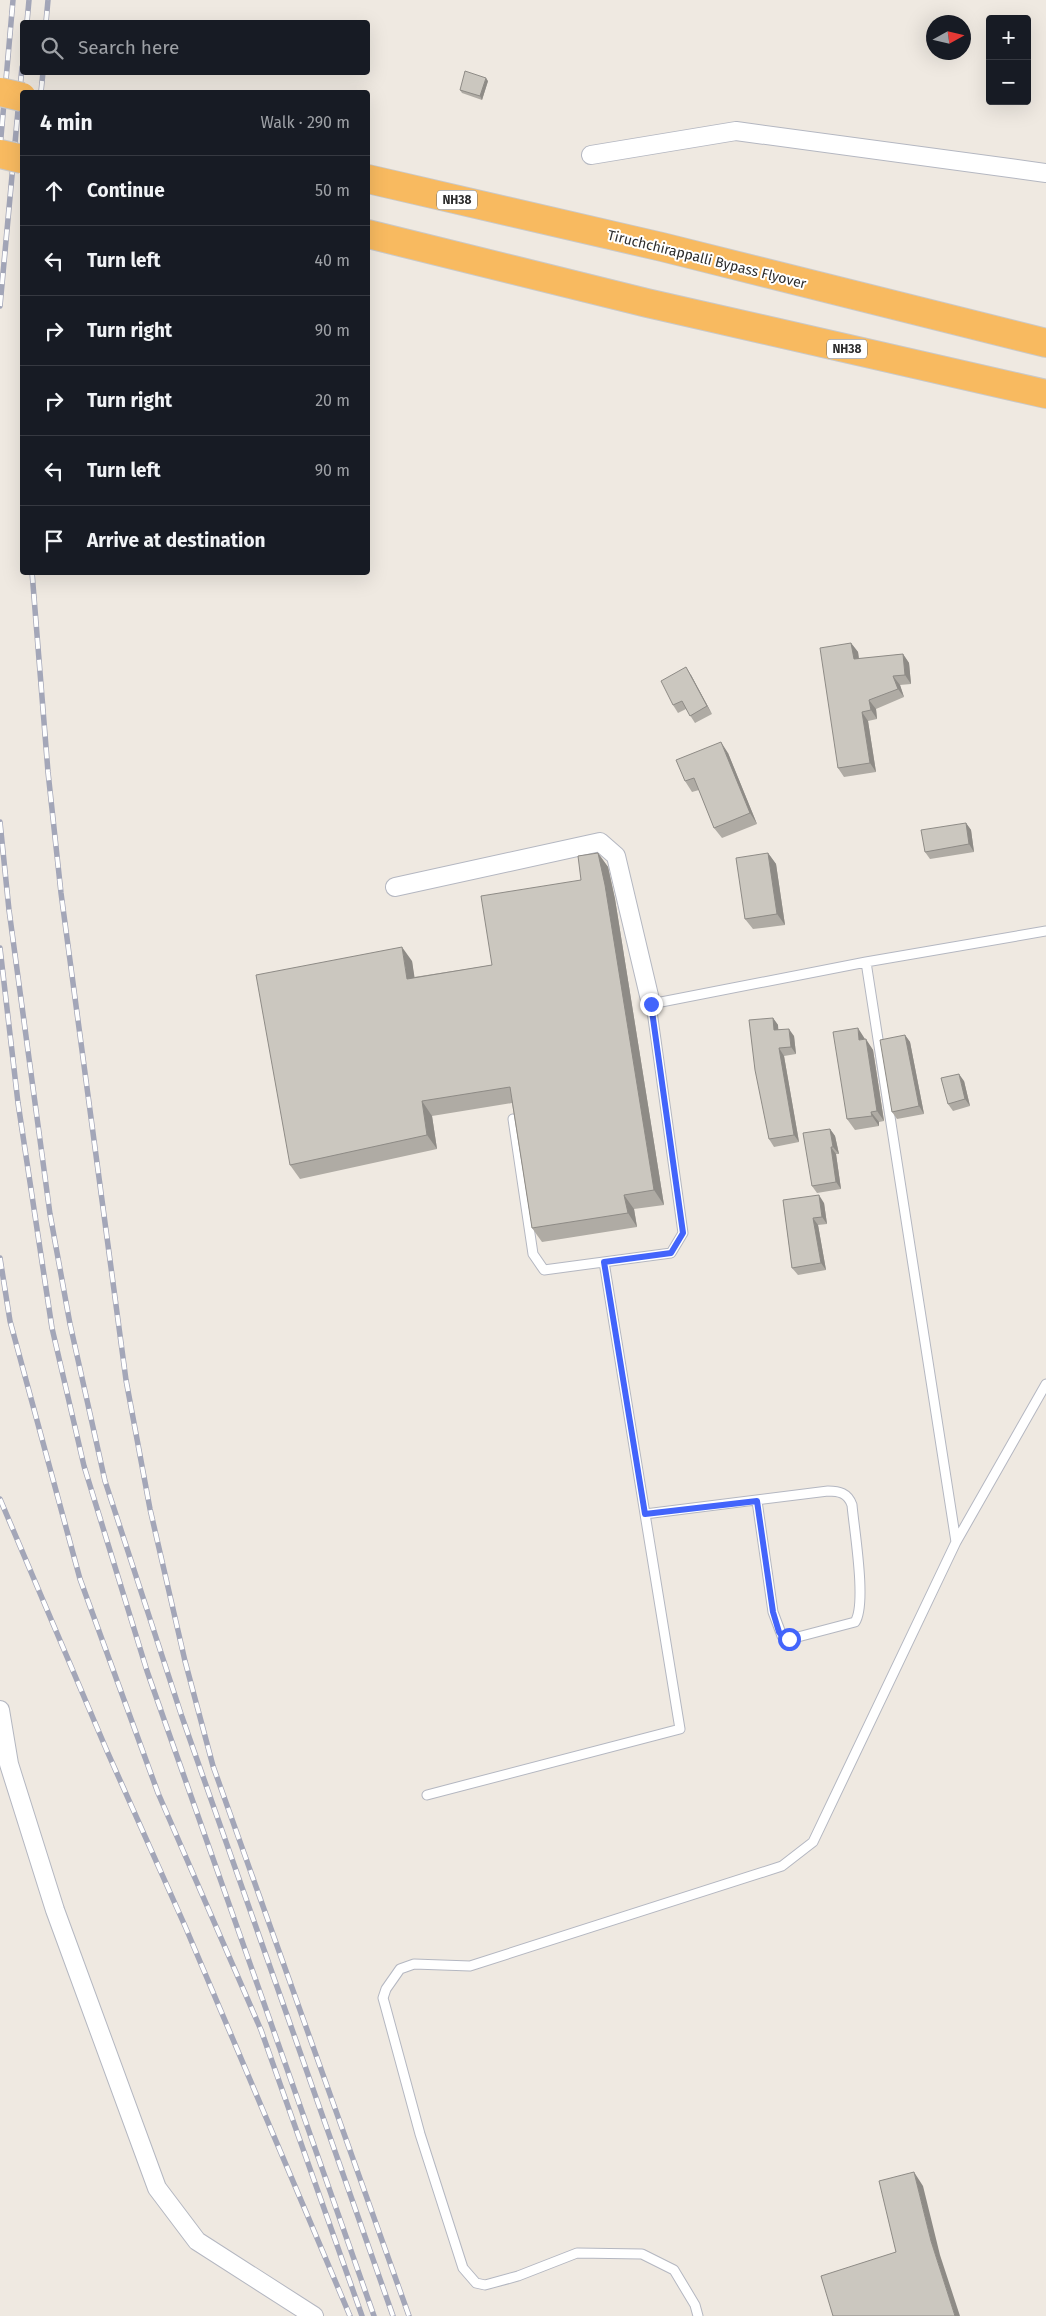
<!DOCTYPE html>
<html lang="en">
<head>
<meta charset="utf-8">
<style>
  :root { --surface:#171b24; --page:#20242c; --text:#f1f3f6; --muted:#9ea1a6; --line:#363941 }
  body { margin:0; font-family:"Fira Sans",sans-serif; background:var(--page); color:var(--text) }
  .controls { position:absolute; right:15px; top:15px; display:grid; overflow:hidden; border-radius:5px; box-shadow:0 5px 20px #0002 }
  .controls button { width:45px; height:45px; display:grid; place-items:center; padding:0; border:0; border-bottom:1px solid var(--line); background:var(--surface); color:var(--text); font:25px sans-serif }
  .compass { position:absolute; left:926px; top:15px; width:45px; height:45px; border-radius:50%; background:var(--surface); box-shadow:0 5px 20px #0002; rotate:82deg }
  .stop { position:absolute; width:15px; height:15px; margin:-11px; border:4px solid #4264fb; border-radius:50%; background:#fff }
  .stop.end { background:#4264fb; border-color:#fff; box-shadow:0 1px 5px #0008 }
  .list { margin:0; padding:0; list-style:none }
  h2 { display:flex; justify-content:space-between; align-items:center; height:65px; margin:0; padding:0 20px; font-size:21px }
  h2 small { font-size:16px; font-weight:400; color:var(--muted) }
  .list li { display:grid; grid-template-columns:32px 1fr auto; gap:15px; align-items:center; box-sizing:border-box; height:70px; padding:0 20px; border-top:1px solid var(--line) }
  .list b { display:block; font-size:19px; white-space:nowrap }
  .list em { font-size:16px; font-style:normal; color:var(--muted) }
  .icon { flex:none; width:28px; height:28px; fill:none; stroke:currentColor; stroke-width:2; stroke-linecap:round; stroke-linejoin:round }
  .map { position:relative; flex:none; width:1046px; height:2316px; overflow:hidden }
  .search { position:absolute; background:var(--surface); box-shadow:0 5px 20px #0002; left:20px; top:20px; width:350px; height:55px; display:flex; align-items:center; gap:12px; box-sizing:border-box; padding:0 18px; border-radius:5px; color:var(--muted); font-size:19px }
  .panel { position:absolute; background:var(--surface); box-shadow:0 5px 20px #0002; left:20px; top:90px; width:350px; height:485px; border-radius:5px }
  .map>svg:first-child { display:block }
</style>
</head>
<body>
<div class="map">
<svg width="1046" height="2316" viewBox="0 0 1046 2316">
  <rect width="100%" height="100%" fill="#efe9e1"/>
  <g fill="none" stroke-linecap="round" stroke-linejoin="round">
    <defs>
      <path id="service" d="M866,962L956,1542
        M513,1119L533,1254L544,1270L671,1253L683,1233L651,1004L866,962L1046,931
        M645,1514L828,1491C839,1491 848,1493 852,1505C854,1529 867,1604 855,1622L794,1638H785L782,1636L773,1612L757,1501
        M427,1795L680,1729L604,1262
        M698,2316L695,2305L674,2270L642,2254L577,2253L518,2276L485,2285L476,2283L463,2268L420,2134L385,2005L383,1998L386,1989L400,1969L414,1964L470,1966L782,1866L813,1842L956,1542L1046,1384"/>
      <path id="minor" d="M591,155L736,131L1046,173
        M395,887L600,842L616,856L651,1004
        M0,1710L9,1764L55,1910L157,2188L197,2241L314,2316"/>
      <path id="trunk" d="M368,179L662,247L1046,343
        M368,234L647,303L1046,394"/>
    </defs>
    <use href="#service" stroke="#b4b7c1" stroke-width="11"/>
    <use href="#minor" stroke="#b4b7c1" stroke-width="20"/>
    <use href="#trunk" stroke="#c9c9c9" stroke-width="30"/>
    <use href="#service" stroke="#fff" stroke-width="9"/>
    <use href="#minor" stroke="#fff" stroke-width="18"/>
    <use href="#trunk" stroke="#f8ba60" stroke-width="28"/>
    <defs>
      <path id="rail" d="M27,22L29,0
        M46,22L48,0
        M41,92L43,72
        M0,148L13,0
        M0,306L22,67
        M32,572L48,772L61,893L126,1380L150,1509L185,1661L213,1766L409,2316
        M0,822L9,910L50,1214L70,1324L105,1481L182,1717L393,2316
        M0,948L18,1103L52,1328L84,1466L147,1671L374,2316
        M0,1258L10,1321L80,1579L158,1793L261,2030L362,2316
        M0,1499L107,1751L185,1926L350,2316"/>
    </defs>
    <use href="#rail" stroke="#a3a6b8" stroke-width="5.5"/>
    <use href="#rail" stroke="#fff" stroke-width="4" stroke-dasharray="11" stroke-linecap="butt"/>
    <defs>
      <path id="trunk-bridge" d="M0,92L22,97
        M0,154L22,159"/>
    </defs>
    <use href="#trunk-bridge" stroke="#c9c9c9" stroke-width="30" stroke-linecap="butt"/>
    <use href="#trunk-bridge" stroke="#f8ba60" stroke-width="28"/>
  </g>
  <path fill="#afaba4" d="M488,81L482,100L462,93L460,90Z
    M851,643L858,652L859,659L903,654L909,663L911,684L900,685L904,697L876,709L877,719L868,721L876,772L844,777L838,768Z
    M691,675L712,714L695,723L686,709L678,713L673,705Z
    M728,753L757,824L722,838L714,828L699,790L692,792L685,781Z
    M966,823L971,830L974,852L930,859L925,852Z
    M598,853L608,867L615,899L664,1205L634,1209L637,1227L542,1242L532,1228L512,1103L432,1116L437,1149L300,1179L290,1165L412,961L414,977L492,965L581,880Z
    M768,853L776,864L785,925L753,929L745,919Z
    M773,1018L778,1025V1030L794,1036L796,1054L784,1056L799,1142L774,1147L769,1139Z
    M905,1035L910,1042L924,1114L897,1119L892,1112Z
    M865,1039L873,1050L884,1121L879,1122V1126L855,1130L847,1119Z
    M964,1081L970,1106L953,1111L948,1104Z
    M830,1129L835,1136L839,1154H836L841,1189L817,1193L812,1186Z
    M783,1200L824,1203L827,1224L818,1225L826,1270L798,1275L792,1268Z"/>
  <path fill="#8e8b86" d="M486,78L488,81L482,100L480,96Z
    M851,643L858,652L860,668L854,659Z
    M903,654L909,663L911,684L905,675Z
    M686,667L691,675L712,714L707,706Z
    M893,676L900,685L904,697L898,689Z
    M869,700L876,709L877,719L871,710Z
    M862,712L868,721L876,772L870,763Z
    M721,742L728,753L757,824L750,813Z
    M966,823L971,830L974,852L969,844Z
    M598,853L608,867L615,899L664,1205L654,1190Z
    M768,853L776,864L785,925L777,914Z
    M402,947L412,961L417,993L407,979Z
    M773,1018L778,1025L779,1038L774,1030Z
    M858,1028L865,1039L859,1040Z
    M789,1029L794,1036L796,1054L791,1047Z
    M905,1035L910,1042L924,1114L919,1106Z
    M866,1039L873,1050L884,1121L877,1111Z
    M779,1048L784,1056L799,1142L794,1135Z
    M959,1074L964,1081L970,1106L965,1099Z
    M422,1101L432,1116L437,1149L427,1135Z
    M871,1112L879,1122V1126L872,1116Z
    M830,1129L835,1136L839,1154L833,1147Z
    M831,1147L836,1154L841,1189L836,1182Z
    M624,1195L634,1209L637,1227L628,1213Z
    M819,1195L824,1203L827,1224L822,1217Z
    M813,1218L818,1225L826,1270L821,1263Z
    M914,2172L923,2186L940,2255L960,2316H955L931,2241Z"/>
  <path fill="#cbc7bf" stroke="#8e8b86" d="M465,71L486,78L480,96L460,90Z
    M851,643L854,659L903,654L905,675L893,676L898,689L869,700L871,710L862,712L870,763L838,768L820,648Z
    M686,667L707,706L690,716L682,701L673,705L661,681Z
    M721,742L750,813L714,828L694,778L685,781L676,760Z
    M966,823L969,844L925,852L921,830Z
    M598,853L605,885L654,1190L624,1195L628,1213L532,1228L510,1087L422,1101L427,1135L290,1165L256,975L402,947L407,979L492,965L481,896L581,880L578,856Z
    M768,853L777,914L745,919L736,858Z
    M773,1018L774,1030L789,1029L791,1047L779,1048L794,1135L769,1139L755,1070L749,1020Z
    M858,1028L859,1040L866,1039L877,1111L871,1112L872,1116L847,1119L833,1032Z
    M905,1035L919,1106L892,1112L880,1040Z
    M959,1074L965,1099L948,1104L941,1078Z
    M830,1129L833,1147H831L836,1182L812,1186L803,1133Z
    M819,1195L822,1217L813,1218L821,1263L792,1268L783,1200Z
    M914,2172L931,2241L955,2316H833L821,2276L896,2252L879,2181Z"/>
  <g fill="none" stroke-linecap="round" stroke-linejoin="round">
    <path stroke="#4264fb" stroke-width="6" d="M651,1004L683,1233L671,1253L604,1262L645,1514L757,1501L773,1612L779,1632L782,1636L789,1639"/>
  </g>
  <g text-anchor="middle" stroke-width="4" stroke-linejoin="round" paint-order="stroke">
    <g fill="#fff" stroke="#6d6d6d" stroke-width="1">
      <rect x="437" y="190.5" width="40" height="19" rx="4"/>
      <rect x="827" y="339.5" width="40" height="19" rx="4"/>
    </g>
    <g font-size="12" font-weight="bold" fill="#2e2e2e">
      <text x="457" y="204">NH38</text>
      <text x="847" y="353">NH38</text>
    </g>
    <g font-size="14" fill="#2e2e2e" stroke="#fff">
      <text transform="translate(707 259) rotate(14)" y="5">Tiruchchirappalli Bypass Flyover</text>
    </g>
  </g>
</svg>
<div class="controls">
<button>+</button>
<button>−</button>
</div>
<svg class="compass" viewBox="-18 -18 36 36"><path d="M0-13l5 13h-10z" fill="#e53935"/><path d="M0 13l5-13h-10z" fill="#9ea1a6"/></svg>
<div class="stop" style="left:789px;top:1639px"></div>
<div class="stop end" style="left:651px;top:1004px"></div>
<div class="search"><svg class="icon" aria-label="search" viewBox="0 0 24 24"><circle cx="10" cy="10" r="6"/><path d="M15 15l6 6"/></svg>Search here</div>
<section class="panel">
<h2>4 min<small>Walk · 290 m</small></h2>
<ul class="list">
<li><svg class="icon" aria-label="ahead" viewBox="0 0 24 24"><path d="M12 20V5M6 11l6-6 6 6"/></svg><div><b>Continue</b></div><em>50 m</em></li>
<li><svg class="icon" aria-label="left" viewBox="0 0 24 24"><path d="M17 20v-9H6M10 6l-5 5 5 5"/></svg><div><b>Turn left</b></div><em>40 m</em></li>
<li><svg class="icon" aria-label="right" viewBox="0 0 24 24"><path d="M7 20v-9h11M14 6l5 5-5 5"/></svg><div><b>Turn right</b></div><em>90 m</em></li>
<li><svg class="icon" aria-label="right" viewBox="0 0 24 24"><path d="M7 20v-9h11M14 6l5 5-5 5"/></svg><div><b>Turn right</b></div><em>20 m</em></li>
<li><svg class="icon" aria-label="left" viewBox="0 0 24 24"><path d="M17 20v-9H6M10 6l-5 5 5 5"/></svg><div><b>Turn left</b></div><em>90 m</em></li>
<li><svg class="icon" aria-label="arrive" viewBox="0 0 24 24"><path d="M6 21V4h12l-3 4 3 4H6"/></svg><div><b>Arrive at destination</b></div></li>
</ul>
</section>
</div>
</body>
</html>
